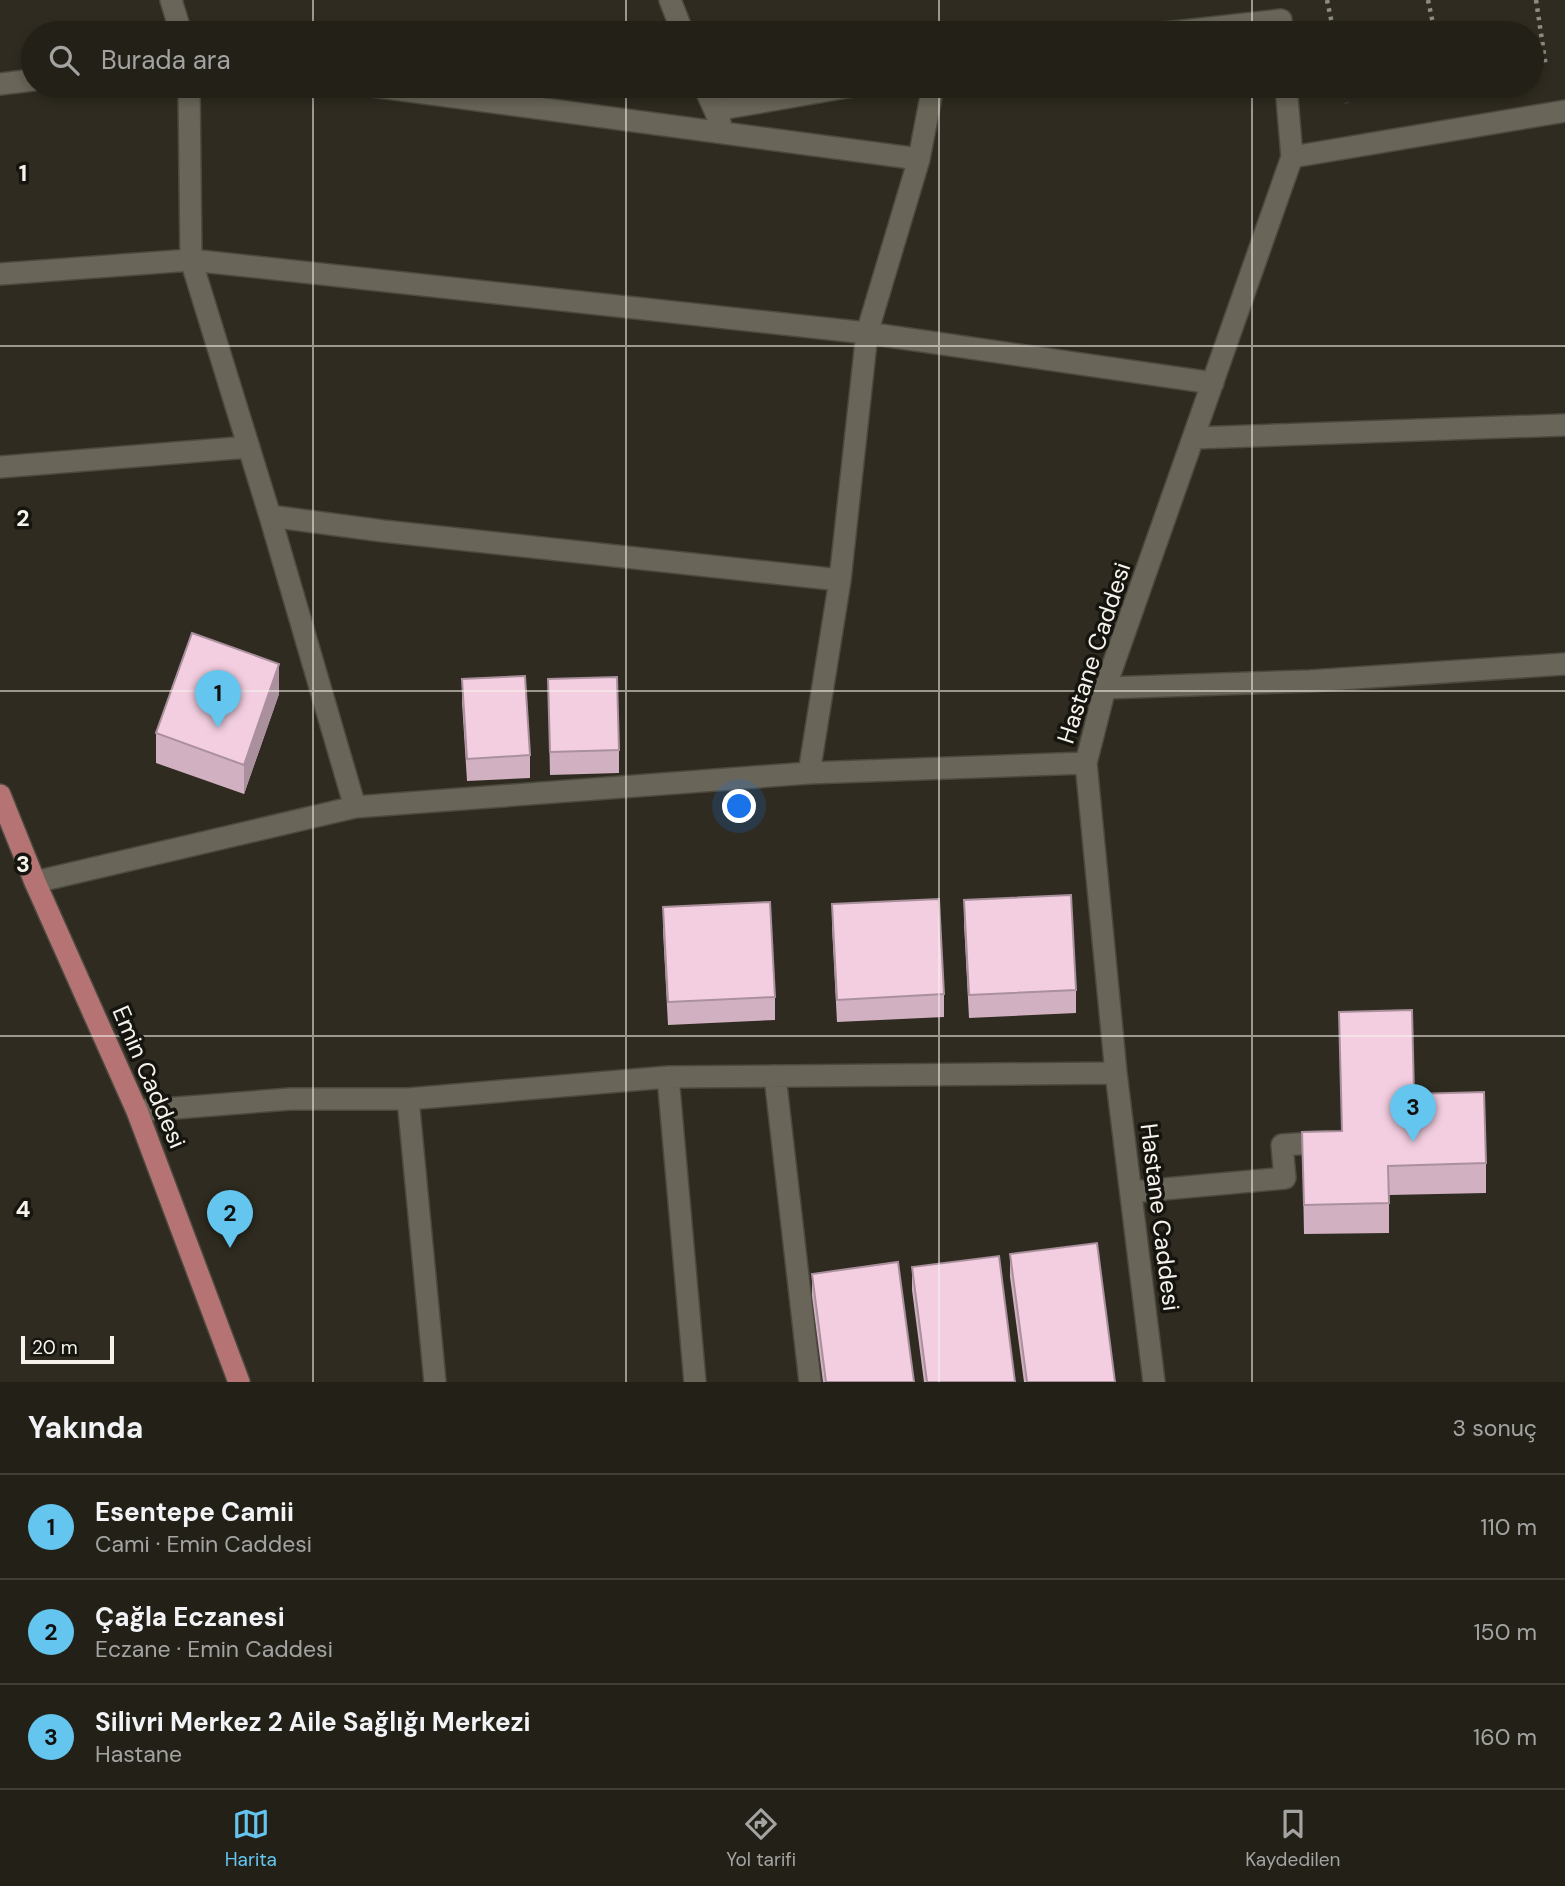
<!DOCTYPE html>
<html lang="tr">
<head>
<meta charset="utf-8">
<style>
  :root { --surface:#232018; --page:#2b2821; --text:#f1f3f6; --muted:#a3a3a2; --line:#403e37; --accent:#64c5ee }
  body { margin:0; font-family:"DM Sans",sans-serif; background:var(--page); color:var(--text) }
  .scale { position:absolute; left:21px; bottom:18px; width:93px; box-sizing:border-box; padding-left:7px; border:4px solid #f5f3eb; border-top:0; font-size:19px; line-height:24px; white-space:nowrap; color:#f5f3eb; -webkit-text-stroke:5px #16140f; paint-order:stroke }
  .you { position:absolute; left:740px; top:807px; width:24px; height:24px; margin:-18px; border:5px solid #fff; border-radius:50%; background:#1a73e8; box-shadow:0 0 0 10px #1a73e833 }
  .badge { display:grid; place-items:center; width:46px; height:46px; border-radius:50%; background:var(--accent); color:#111; font-size:23px; font-weight:700 }
  .pin { position:absolute; translate:-50% -58px; filter:drop-shadow(0 2px 4px #0008) }
  .pin::after { content:''; position:absolute; top:37px; width:24px; height:21px; background:inherit; clip-path:polygon(0 0,100% 0,50% 100%) }
  .list { margin:0; padding:0; list-style:none }
  h2 { display:flex; justify-content:space-between; align-items:center; height:91px; margin:0; padding:0 28px; font-size:30px }
  h2 small { font-size:23px; font-weight:400; color:var(--muted) }
  .list li { display:grid; grid-template-columns:46px 1fr auto; gap:21px; align-items:center; box-sizing:border-box; height:105px; padding:0 28px; border-top:2px solid var(--line) }
  .list b { display:block; font-size:26px; white-space:nowrap }
  .list p { margin:0; font-size:23px; white-space:nowrap; color:var(--muted) }
  .list em { font-size:23px; font-style:normal; color:var(--muted) }
  .icon { flex:none; width:38px; height:38px; fill:none; stroke:currentColor; stroke-width:2; stroke-linecap:round; stroke-linejoin:round }
  .map { position:relative; flex:none; width:1565px; height:1382px; overflow:hidden }
  .search { position:absolute; background:var(--surface); box-shadow:0 4px 10px #0003; left:21px; right:21px; top:21px; height:77px; display:flex; align-items:center; gap:18px; box-sizing:border-box; padding:0 24px; border-radius:38px; color:var(--muted); font-size:26px }
  .sheet { height:406px; background:var(--surface) }
  nav { display:flex; justify-content:space-around; align-items:center; box-sizing:border-box; height:98px; border-top:2px solid var(--line); background:var(--surface); font-size:19px; color:var(--muted) }
  nav a { display:grid; justify-items:center; gap:4px }
  nav .on { color:var(--accent) }
  .map>svg:first-child { display:block }
</style>
</head>
<body>
<div class="map">
<svg width="1565" height="1382" viewBox="0 0 1565 1382">
  <rect width="100%" height="100%" fill="#2f2b20"/>
  <g fill="none" stroke-linecap="round" stroke-linejoin="round">
    <defs>
      <path id="minor" d="M171,0L181,33
        M670,0L683,33
        M1165,33L1281,20
        M0,84L33,80
        M189,86L191,260L270,516L355,807
        M372,86L919,159
        M704,86L720,122
        M715,110L853,86
        M1292,157L1565,111
        M0,274L191,260L867,333L1213,383
        M1194,438L1565,425
        M0,467L249,447
        M270,516L383,531L840,580
        M1105,688L1310,681L1565,664
        M809,773L840,580L867,333L919,159L933,86
        M35,882L355,807L809,773L1086,763
        M775,1076L810,1382
        M668,1077L695,1382
        M408,1099L435,1382
        M137,1111L290,1099H408L668,1077L1116,1073
        M1131,1192L1285,1178L1282,1145L1326,1142
        M1154,1382L1116,1073L1086,763L1105,688L1292,157L1286,86"/>
      <path id="major" d="M0,795L35,882L137,1111L239,1382"/>
    </defs>
    <use href="#minor" stroke="#4c4a3f" stroke-width="24"/>
    <use href="#major" stroke="#4c4a3f" stroke-width="24"/>
    <path stroke="#8f8c82" stroke-width="4.5" stroke-dasharray="3.5 5" stroke-linecap="butt" d="M1327,0L1334,33
      M1428,0L1435,33
      M1536,0L1546,67
      M1344,86L1347,103"/>
    <use href="#minor" stroke="#696558" stroke-width="21"/>
    <use href="#major" stroke="#b67373" stroke-width="21"/>
  </g>
  <path fill="#d1b1c1" d="M462,679L530,755V778L467,781L462,702Z
    M548,679L619,750V773L550,775Z
    M279,694L244,794L156,763V733Z
    M964,900L1076,990V1013L969,1018L964,923Z
    M832,904L944,994V1017L837,1022L832,927Z
    M663,907L775,997V1020L668,1025L663,930Z
    M1339,1012L1414,1094L1486,1163V1193L1389,1195V1233L1304,1234L1302,1132L1342,1131Z
    M1010,1254L1115,1382H1024L1010,1277Z
    M912,1267L1015,1382H924L912,1290Z
    M812,1274L914,1382H823L812,1296Z"/>
  <path fill="#aa909d" d="M279,664V694L244,794V765Z"/>
  <path fill="#f3cee0" stroke="#aa909d" stroke-width="2" d="M192,633L279,664L244,765L156,733Z
    M525,676L530,755L467,759L462,679Z
    M617,677L619,750L550,752L548,679Z
    M1071,895L1076,990L969,995L964,900Z
    M939,899L944,994L837,1000L832,904Z
    M770,902L775,997L668,1002L663,907Z
    M1412,1010L1414,1094L1484,1092L1486,1163L1388,1166L1389,1203L1304,1205L1302,1132L1342,1131L1339,1012Z
    M1097,1243L1115,1382H1027L1010,1254Z
    M999,1256L1015,1382H927L912,1267Z
    M898,1262L914,1382H826L812,1274Z"/>
  <path fill="none" stroke="#f5f3eb" stroke-width="2" stroke-opacity="0.55" d="M313,0V33M626,0V33M939,0V33M1252,0V33M313,86V1382M626,86V1382M939,86V1382M1252,86V1382M0,346H1565M0,691H1565M0,1036H1565"/>
  <g text-anchor="middle" stroke-width="7" stroke-linejoin="round" paint-order="stroke">
    <g font-size="24" fill="#f5f3eb" stroke="#16140f">
      <text transform="translate(1094 653) rotate(-72)" y="8">Hastane Caddesi</text>
      <text transform="translate(149 1077) rotate(67)" y="8">Emin Caddesi</text>
      <text transform="translate(1160 1217) rotate(83)" y="8">Hastane Caddesi</text>
    </g>
  </g>
  <g font-size="23" text-anchor="middle" font-weight="bold" fill="#f5f3eb" stroke="#16140f" stroke-width="7" stroke-linejoin="round" paint-order="stroke">
    <text x="23" y="181">1</text>
    <text x="23" y="526">2</text>
    <text x="23" y="872">3</text>
    <text x="23" y="1217">4</text>
  </g>
</svg>
<div class="scale">20 m</div>
<div class="you"></div>
<div class="pin badge" style="left:218px;top:728px">1</div>
<div class="pin badge" style="left:230px;top:1248px">2</div>
<div class="pin badge" style="left:1413px;top:1142px">3</div>
<div class="search"><svg class="icon" aria-label="search" viewBox="0 0 24 24"><circle cx="10" cy="10" r="6"/><path d="M15 15l6 6"/></svg>Burada ara</div>
</div>
<section class="sheet">
<h2>Yakında<small>3 sonuç</small></h2>
<ul class="list">
<li><span class="badge">1</span><div><b>Esentepe Camii</b><p>Cami · Emin Caddesi</p></div><em>110 m</em></li>
<li><span class="badge">2</span><div><b>Çağla Eczanesi</b><p>Eczane · Emin Caddesi</p></div><em>150 m</em></li>
<li><span class="badge">3</span><div><b>Silivri Merkez 2 Aile Sağlığı Merkezi</b><p>Hastane</p></div><em>160 m</em></li>
</ul>
</section>
<nav>
<a class="on"><svg class="icon" aria-label="map" viewBox="0 0 24 24"><path d="M3 6l6-2 6 2 6-2v14l-6 2-6-2-6 2zM9 4v14M15 6v14"/></svg>Harita</a>
<a><svg class="icon" aria-label="directions" viewBox="0 0 24 24"><path d="M12 3l9 9-9 9-9-9zM9 14v-3h6M13 9l2 2-2 2"/></svg>Yol tarifi</a>
<a><svg class="icon" aria-label="saved" viewBox="0 0 24 24"><path d="M7 4h10v16l-5-4-5 4z"/></svg>Kaydedilen</a>
</nav>
</body>
</html>
